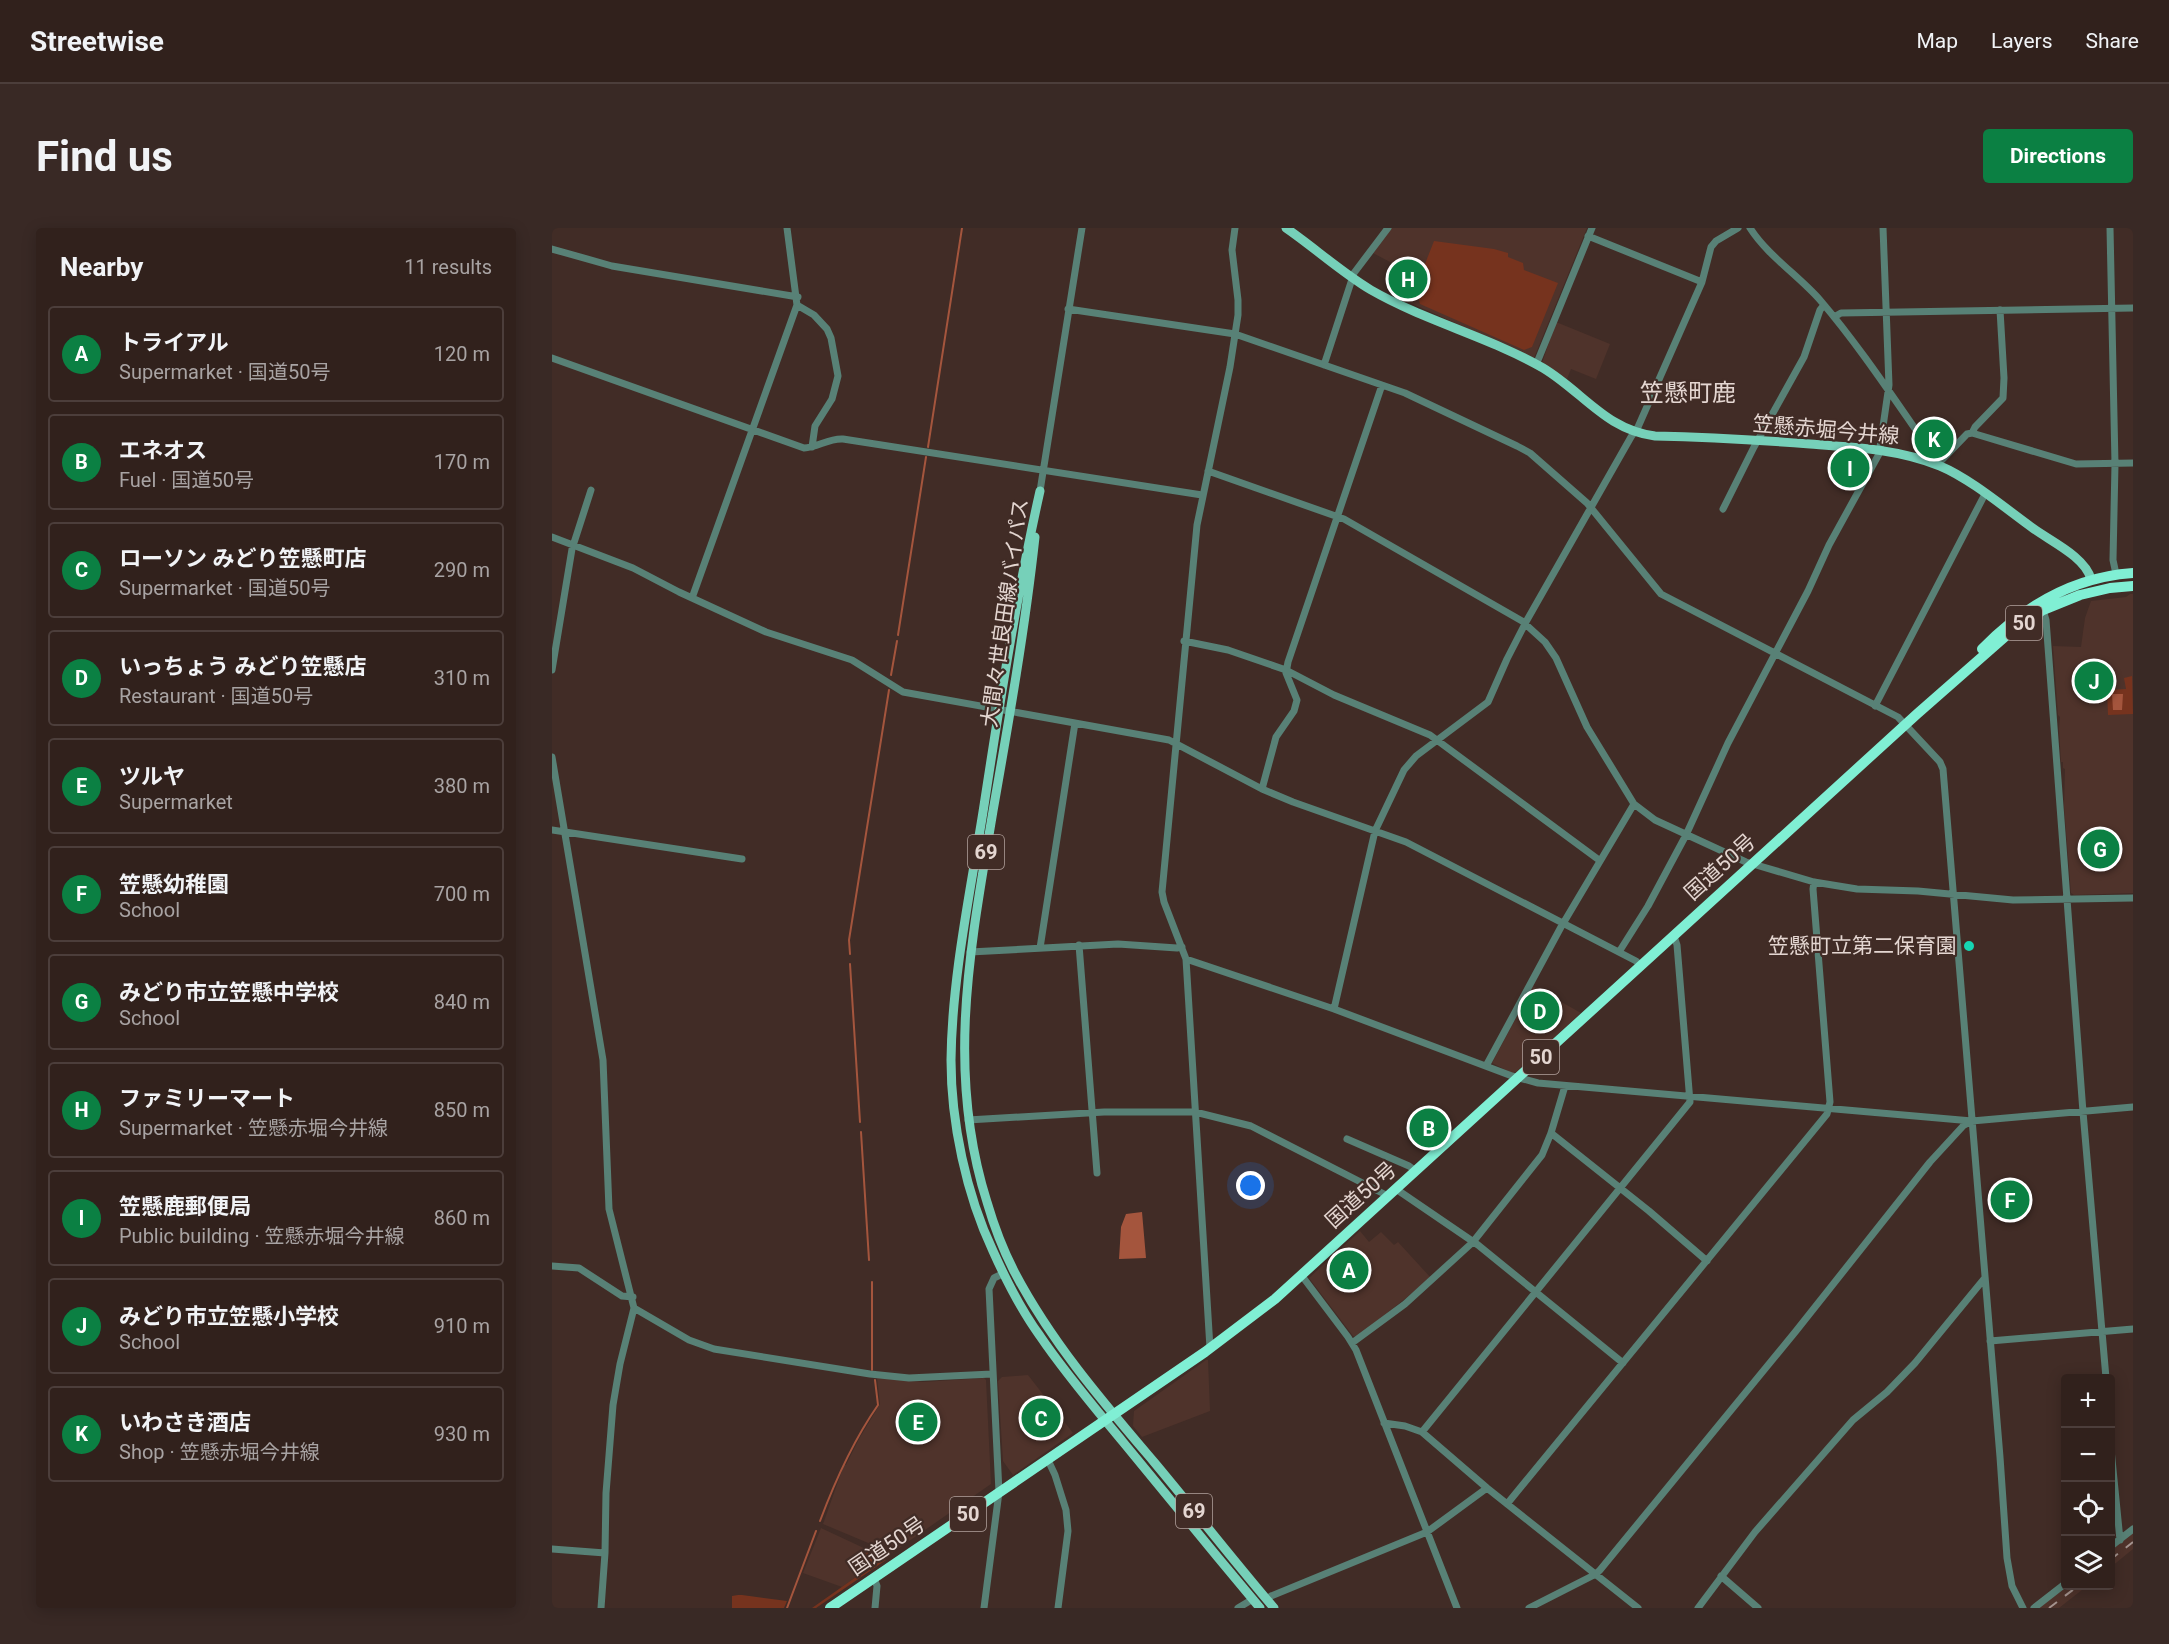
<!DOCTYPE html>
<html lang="en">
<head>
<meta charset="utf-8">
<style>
  :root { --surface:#31211c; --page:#392925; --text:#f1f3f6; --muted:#a8a3a3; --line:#4c3e3b; --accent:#0b8043 }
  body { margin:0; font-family:Roboto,"Noto Sans JP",sans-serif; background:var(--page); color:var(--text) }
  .controls { position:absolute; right:18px; bottom:18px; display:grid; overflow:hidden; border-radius:6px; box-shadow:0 3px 15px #0003 }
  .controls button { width:54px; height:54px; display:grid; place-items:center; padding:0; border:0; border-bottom:2px solid var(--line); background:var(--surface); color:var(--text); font:30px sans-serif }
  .you { position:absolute; left:699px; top:958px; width:21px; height:21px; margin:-15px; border:4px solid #fff; border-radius:50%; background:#1a73e8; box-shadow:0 0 0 9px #1a73e833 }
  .badge { display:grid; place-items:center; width:39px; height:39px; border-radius:50%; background:var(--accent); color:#fff; font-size:20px; font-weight:700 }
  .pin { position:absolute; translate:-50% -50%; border:3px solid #fff; box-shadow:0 2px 6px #0006 }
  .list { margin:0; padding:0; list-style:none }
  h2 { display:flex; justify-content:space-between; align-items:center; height:78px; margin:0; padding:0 24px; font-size:26px }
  h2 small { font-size:20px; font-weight:400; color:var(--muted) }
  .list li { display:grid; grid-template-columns:39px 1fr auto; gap:18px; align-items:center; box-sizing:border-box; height:96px; margin:0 12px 12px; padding:0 12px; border:2px solid var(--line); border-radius:6px }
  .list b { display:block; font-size:22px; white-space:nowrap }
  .list p { margin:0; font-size:20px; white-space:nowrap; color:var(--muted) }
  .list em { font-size:20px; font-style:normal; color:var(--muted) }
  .icon { flex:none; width:33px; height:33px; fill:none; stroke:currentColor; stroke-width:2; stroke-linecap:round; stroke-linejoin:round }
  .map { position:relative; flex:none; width:1581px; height:1380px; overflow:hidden; border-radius:6px }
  header { display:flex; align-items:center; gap:36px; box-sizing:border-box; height:84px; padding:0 30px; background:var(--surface); border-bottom:2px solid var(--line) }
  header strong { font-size:28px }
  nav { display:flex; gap:33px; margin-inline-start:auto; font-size:21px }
  .intro { display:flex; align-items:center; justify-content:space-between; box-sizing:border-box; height:144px; padding:0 36px }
  h1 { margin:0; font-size:42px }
  .button { padding:15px 27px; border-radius:6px; background:var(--accent); color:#fff; font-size:21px; font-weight:700 }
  main { display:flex; gap:36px; padding:0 36px }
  aside { flex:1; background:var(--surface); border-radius:6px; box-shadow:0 3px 15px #0003 }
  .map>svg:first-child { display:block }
</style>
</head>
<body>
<header>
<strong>Streetwise</strong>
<nav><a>Map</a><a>Layers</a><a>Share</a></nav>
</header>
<div class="intro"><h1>Find us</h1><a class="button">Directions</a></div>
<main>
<aside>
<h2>Nearby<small>11 results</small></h2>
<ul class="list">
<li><span class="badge">A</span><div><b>トライアル</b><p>Supermarket · 国道50号</p></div><em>120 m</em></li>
<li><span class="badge">B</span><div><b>エネオス</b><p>Fuel · 国道50号</p></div><em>170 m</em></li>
<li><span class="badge">C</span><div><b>ローソン みどり笠懸町店</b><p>Supermarket · 国道50号</p></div><em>290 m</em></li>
<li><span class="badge">D</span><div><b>いっちょう みどり笠懸店</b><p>Restaurant · 国道50号</p></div><em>310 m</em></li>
<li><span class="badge">E</span><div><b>ツルヤ</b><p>Supermarket</p></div><em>380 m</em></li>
<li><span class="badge">F</span><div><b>笠懸幼稚園</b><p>School</p></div><em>700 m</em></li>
<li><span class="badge">G</span><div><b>みどり市立笠懸中学校</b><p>School</p></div><em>840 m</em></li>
<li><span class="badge">H</span><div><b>ファミリーマート</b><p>Supermarket · 笠懸赤堀今井線</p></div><em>850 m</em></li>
<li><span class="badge">I</span><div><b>笠懸鹿郵便局</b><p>Public building · 笠懸赤堀今井線</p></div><em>860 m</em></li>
<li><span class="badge">J</span><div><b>みどり市立笠懸小学校</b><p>School</p></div><em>910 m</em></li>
<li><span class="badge">K</span><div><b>いわさき酒店</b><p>Shop · 笠懸赤堀今井線</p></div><em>930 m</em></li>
</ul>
</aside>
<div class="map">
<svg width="1581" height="1380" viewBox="0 0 1581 1380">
  <rect width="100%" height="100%" fill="#412c26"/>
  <path fill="#4f332b" d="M839,0H1035L982,130L856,74L868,50L821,25Z
    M1004,94L1058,116L1044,151L1019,141L1015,151L990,135Z
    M1578,366H1581V665L1522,667L1519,665L1512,578L1513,541L1511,540V534H1509L1507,501L1508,489L1506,487L1501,418L1529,419L1533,390L1539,373L1574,369Z
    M981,758L1029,785L964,844L960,845L940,835Z
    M808,1003L817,1014L829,1004L842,1017L846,1014L879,1050L805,1109L801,1108L757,1050Z
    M654,1132H656L658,1183L590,1209L581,1198L582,1183Z
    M476,1147L521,1205L461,1247L451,1233L446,1153L450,1149Z
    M325,1150L371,1154L432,1150L434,1152L439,1256L340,1325L271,1296L292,1237H294L307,1211L328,1176Z
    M269,1300L316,1322L304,1349L290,1359L251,1345Z
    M1581,1304V1321L1559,1339V1322Z
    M1514,1358H1535L1507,1380H1486Z"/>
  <path fill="#76331e" d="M882,13L942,21L956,25V29L971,35L972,42L1006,55L980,119L972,122L868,76L867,72L879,47L871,41Z
    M1580,448L1581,486L1556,487L1555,462L1574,461L1572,450Z
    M316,1322L334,1332L264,1380H260L304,1349Z
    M186,1367H190L235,1373L232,1380H180V1368Z"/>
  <path fill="#a4553d" d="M1560,466H1571L1570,482H1561Z
    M590,984L594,1030L567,1031L569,999L574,986Z"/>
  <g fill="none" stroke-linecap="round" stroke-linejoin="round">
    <path stroke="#a4553d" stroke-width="2" d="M376,219L410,0
      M346,407L374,229
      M339,447L345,413
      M298,726L297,712L337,462
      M298,736L308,894
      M309,904L317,1032
      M320,1054V1142
      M268,1293C283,1253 301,1213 326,1177L323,1152
      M235,1380L264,1303"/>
    <path stroke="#588176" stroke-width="7" d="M1198,0C1215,27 1247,48 1268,72C1309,120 1344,174 1380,225L1385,237
      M1558,0L1563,236L1561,332L1564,346
      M1036,8L1150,54
      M0,21L60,38L246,69
      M245,77L262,87L275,101L279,110L286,148L280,171L263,198L260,219
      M516,81L683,106L853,165L965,218L978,225L1035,275L1109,366L1346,489L1388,534L1391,541L1448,1229L1455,1330L1460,1358L1471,1380
      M1282,89L1289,85L1581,80
      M0,130L252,220C266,219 277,210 291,211L650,267
      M772,137L802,45L836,0
      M984,137L1040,0
      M1420,205L1524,236L1581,235
      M1385,237L1415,206L1420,205L1423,199L1451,170L1452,150L1448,82
      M656,243L792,291L970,393L993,414L1004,430L1035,499L1082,576L1103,592L1194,634L1262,654L1305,661L1366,663L1461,672L1581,670
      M488,263L530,0
      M1171,281L1202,219L1252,129L1268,82L1272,77
      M0,309L81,340L127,364L214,404L300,432L351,464L617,512L710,561L741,574L854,614L1084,733L1089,738
      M140,370L245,77L235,0
      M1491,382L1494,392L1531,884L1554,1150
      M632,413L676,422L734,442L782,467L878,507L1047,632
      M0,442L20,321L39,262
      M1323,478L1433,266
      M0,529L51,832L57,981L82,1080L68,1136L61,1177L54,1265L53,1325L49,1380
      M710,561L724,509L742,483L745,472L734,445L736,434L830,157
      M0,602L190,631
      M527,717L545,945
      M488,720L523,495
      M418,724L566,716L625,720L630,719
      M1067,724L1096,678L1134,607L1176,515L1256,363L1277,317L1327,226L1337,157L1331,0
      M634,731L782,781L960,848L986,855L1420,893L1581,879
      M782,781L823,603L852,542L864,528L936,474L955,431L975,392L1079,209L1086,199L1150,54L1159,19L1164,13L1186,0
      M934,838L1009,699L1082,576
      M416,892L552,884H643L699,898L836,968
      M999,905L1097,983L1155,1033
      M795,911L857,938L864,943
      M844,961L926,1017L1071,1135
      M0,1038L27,1040L70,1068L81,1069
      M750,1048L796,1109L804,1122L905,1380
      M82,1080L137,1112L162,1121L318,1146L357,1150L440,1146
      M1438,1113L1581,1101
      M800,1115L853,1076L921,1014L990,927L999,905L1013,858
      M658,1120L634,731L612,674L610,664L645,297L678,139L686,87V72L680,22L683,0
      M832,1195L853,1198L870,1204L935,1260L1086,1380
      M870,1204L1138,874L1125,717L1122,708
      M1558,1211L1568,1312
      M496,1232L503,1247L514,1282L516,1303L506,1380
      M955,1276L1275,886L1278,874L1261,661L1262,654
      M1558,1319L1581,1301
      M0,1321L53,1325
      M1169,1348L1206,1380
      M322,1350L325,1358L323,1380
      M715,1371L719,1368L875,1304L935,1260
      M432,1380L447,1264L437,1061L442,1050L452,1045
      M686,1380L701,1371
      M977,1380L1044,1346L1048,1342L1244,1103L1378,934L1412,897L1418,894
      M1146,1380L1203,1304L1301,1192L1335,1164L1363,1135L1432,1051
      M1482,1380L1514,1355"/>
    <path stroke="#76d0b9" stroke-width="9" d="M734,0C763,20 789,44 819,62C873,93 937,109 991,140C1031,164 1054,202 1103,208C1155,209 1206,212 1258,216C1301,219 1347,221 1388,238C1419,251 1454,281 1482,301C1500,314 1533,329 1539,351
      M488,263C465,365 449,467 433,571C420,657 400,745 399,832C399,894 414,966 441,1023C454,1052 469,1082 488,1108C513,1145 543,1180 571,1214C617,1270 662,1325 708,1380
      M483,309C473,401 457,492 441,583C419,716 393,842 435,974C442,998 451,1022 463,1045C500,1115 551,1174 602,1234C643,1283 681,1332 722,1380"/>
    <path stroke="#80efd4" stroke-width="10" d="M1430,421C1471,379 1521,349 1581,345
      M278,1380L653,1124L723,1071L1365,486L1455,407L1491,382L1528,367L1558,360L1581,358"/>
    <path stroke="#a4938e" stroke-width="2" stroke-dasharray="10 10" stroke-linecap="butt" d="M1558,1332L1581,1314
      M1497,1380L1526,1358"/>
  </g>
  <circle fill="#16d5b3" stroke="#412c26" stroke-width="2" cx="1417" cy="718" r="6"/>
  <g text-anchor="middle" stroke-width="4.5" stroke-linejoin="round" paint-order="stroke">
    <g fill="#412c26" stroke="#b3a39e" stroke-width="1.5">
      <rect x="1454" y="378" width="36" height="34" rx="4.5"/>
      <rect x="416" y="607" width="36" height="34" rx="4.5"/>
      <rect x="971" y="812" width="36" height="34" rx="4.5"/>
      <rect x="624" y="1266" width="36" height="34" rx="4.5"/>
      <rect x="398" y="1269" width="36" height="34" rx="4.5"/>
    </g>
    <g font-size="20" font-weight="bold" fill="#e4d6d1">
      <text x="1472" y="402">50</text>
      <text x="434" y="631">69</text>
      <text x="989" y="836">50</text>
      <text x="642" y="1290">69</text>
      <text x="416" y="1293">50</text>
    </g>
    <g font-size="21" fill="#e4d6d1" stroke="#412c26">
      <text transform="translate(1274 202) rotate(5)" y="7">笠懸赤堀今井線</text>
      <text transform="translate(453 385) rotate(-82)" y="7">大間々世良田線バイパス</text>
      <text transform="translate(1168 639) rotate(-42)" y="7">国道50号</text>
      <text transform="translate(809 967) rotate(-42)" y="7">国道50号</text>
      <text transform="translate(335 1318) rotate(-34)" y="7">国道50号</text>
    </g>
    <g font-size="21" fill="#e4d6d1" stroke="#412c26" text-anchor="end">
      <text x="1405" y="725">笠懸町立第二保育園</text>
    </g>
    <g font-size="24" fill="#e4d6d1" stroke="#412c26">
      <text x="1136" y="173">笠懸町鹿</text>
    </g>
  </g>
</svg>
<div class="controls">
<button>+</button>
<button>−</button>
<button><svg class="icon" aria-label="locate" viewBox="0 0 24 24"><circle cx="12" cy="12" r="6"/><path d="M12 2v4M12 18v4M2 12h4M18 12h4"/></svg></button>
<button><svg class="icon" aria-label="layers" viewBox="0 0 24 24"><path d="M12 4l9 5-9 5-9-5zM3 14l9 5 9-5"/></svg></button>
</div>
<div class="you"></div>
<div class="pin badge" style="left:797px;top:1042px">A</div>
<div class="pin badge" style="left:877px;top:900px">B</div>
<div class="pin badge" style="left:489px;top:1190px">C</div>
<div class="pin badge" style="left:988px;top:783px">D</div>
<div class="pin badge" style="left:366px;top:1194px">E</div>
<div class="pin badge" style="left:1458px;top:972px">F</div>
<div class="pin badge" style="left:1548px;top:621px">G</div>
<div class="pin badge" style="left:856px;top:51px">H</div>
<div class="pin badge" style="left:1298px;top:240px">I</div>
<div class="pin badge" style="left:1542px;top:453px">J</div>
<div class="pin badge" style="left:1382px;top:211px">K</div>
</div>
</main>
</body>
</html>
